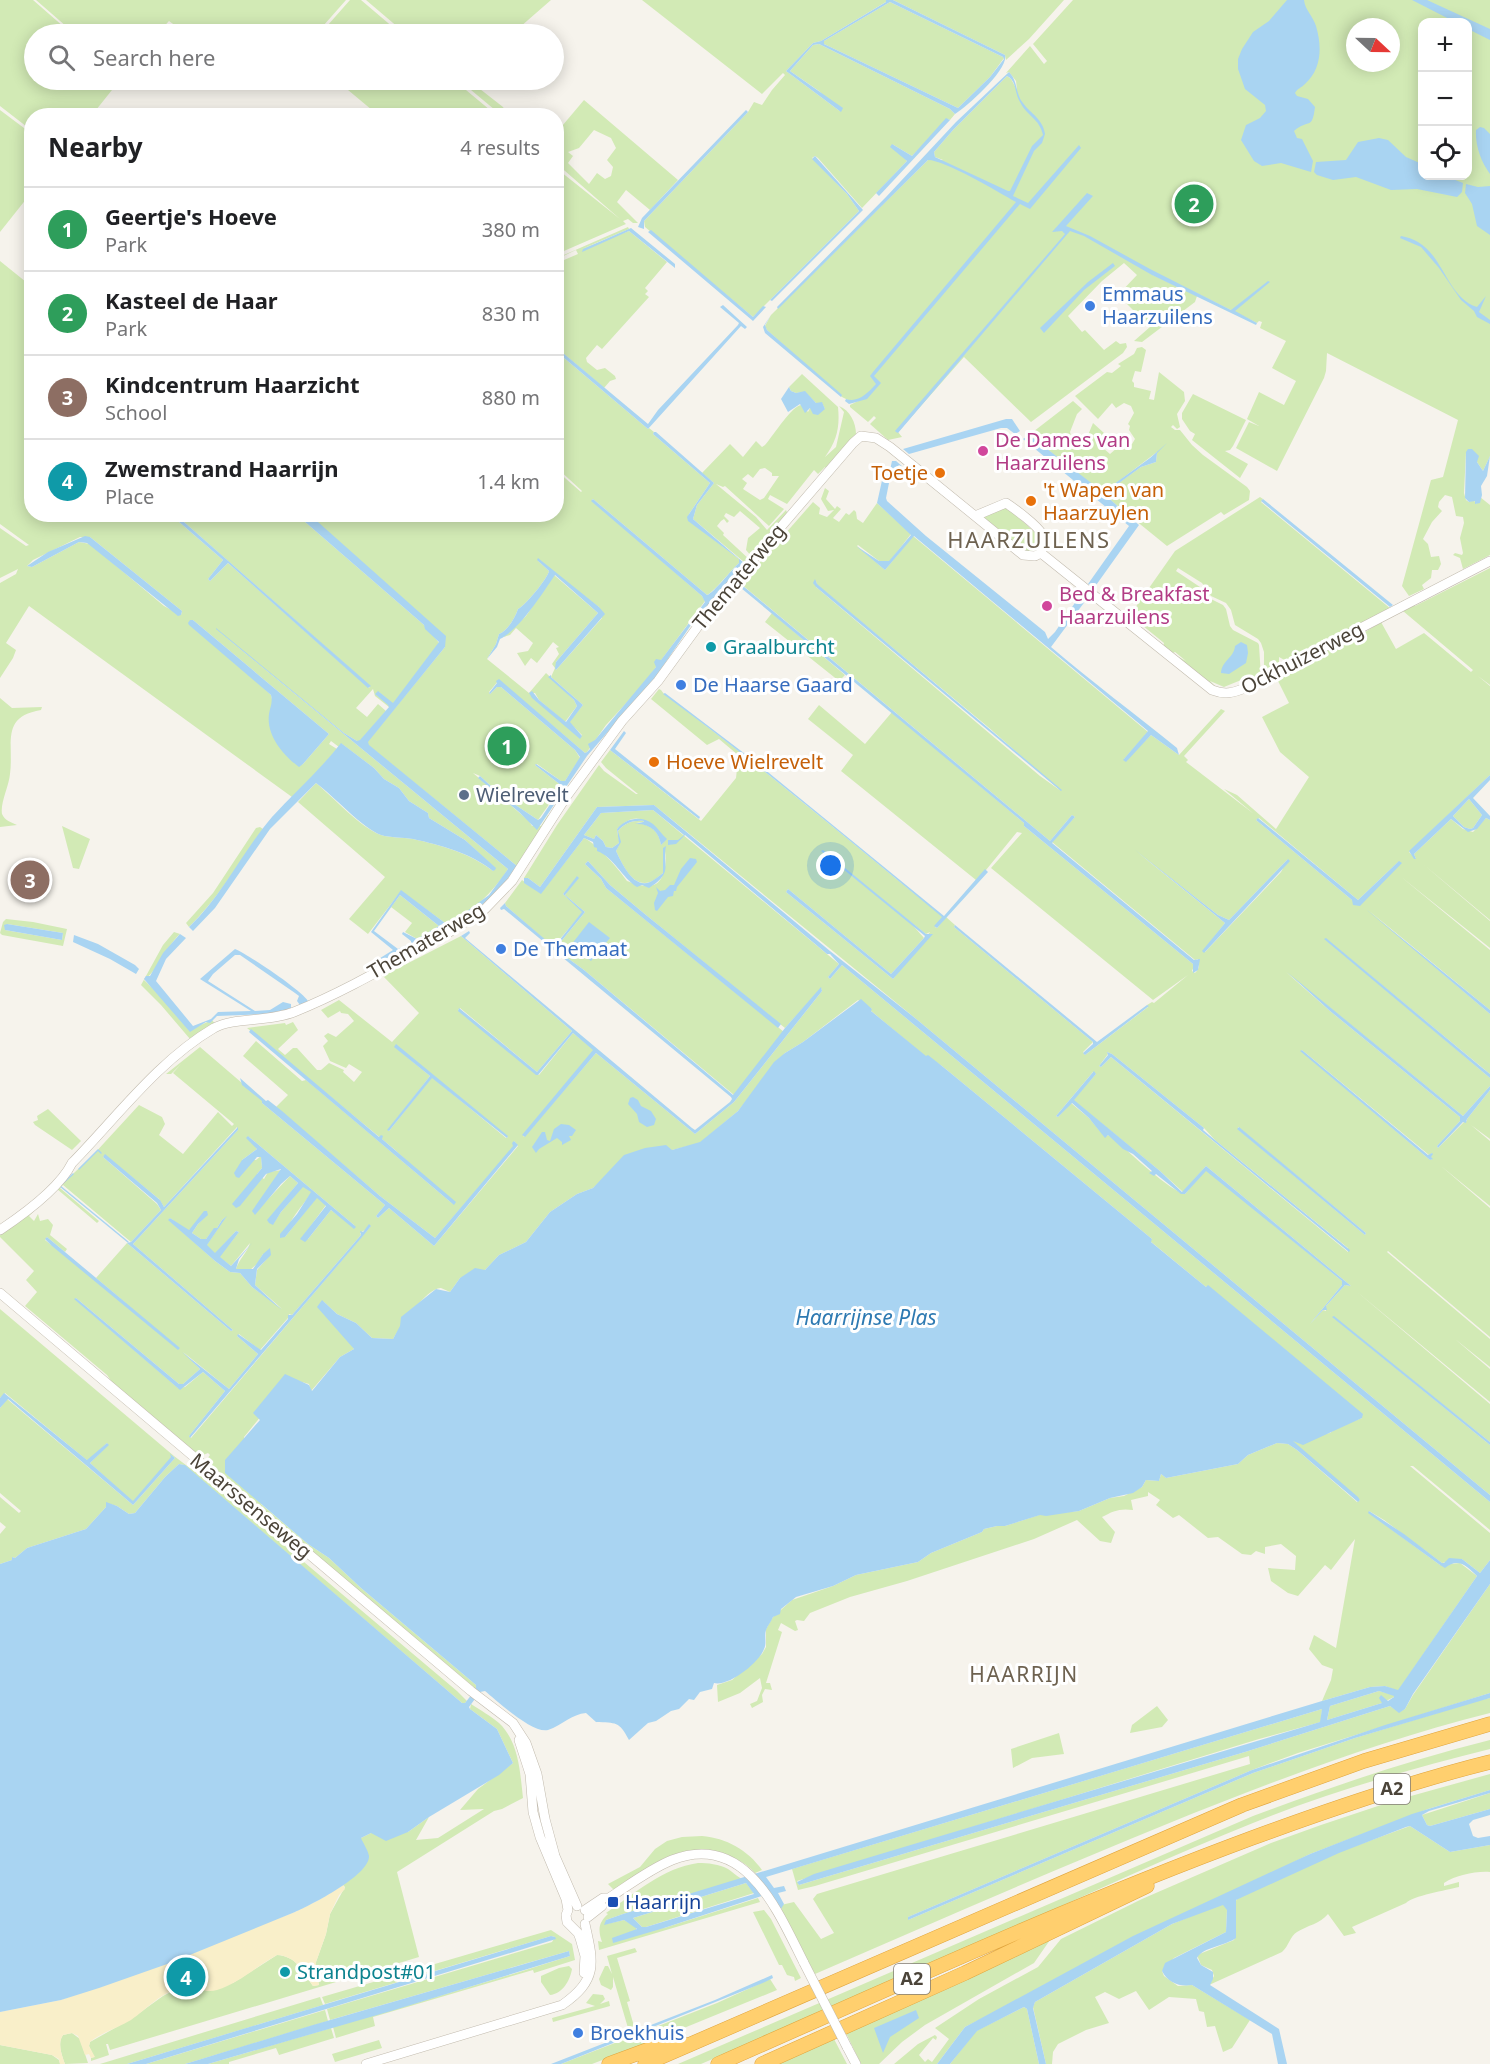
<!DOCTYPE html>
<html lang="en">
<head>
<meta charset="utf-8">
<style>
  :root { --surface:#fff; --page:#f2f2f2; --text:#202124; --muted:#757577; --line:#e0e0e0; --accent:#0b8043 }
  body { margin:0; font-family:"Noto Sans",sans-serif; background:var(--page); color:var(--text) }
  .controls { position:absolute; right:18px; top:18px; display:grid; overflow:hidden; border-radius:12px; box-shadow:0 3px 15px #0003 }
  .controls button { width:54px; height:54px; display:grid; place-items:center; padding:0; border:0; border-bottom:2px solid var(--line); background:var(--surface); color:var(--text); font:30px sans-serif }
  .compass { position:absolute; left:1346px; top:18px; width:54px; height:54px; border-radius:50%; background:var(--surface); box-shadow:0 3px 15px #0003; rotate:112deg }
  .you { position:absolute; left:831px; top:866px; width:21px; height:21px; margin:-15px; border:4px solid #fff; border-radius:50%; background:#1a73e8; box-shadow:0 0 0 9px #1a73e833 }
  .badge { display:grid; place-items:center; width:39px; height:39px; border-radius:50%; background:var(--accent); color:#fff; font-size:20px; font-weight:700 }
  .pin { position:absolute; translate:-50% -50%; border:3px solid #fff; box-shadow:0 2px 6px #0006 }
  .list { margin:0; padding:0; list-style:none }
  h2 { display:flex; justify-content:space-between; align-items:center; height:78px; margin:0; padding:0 24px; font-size:26px }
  h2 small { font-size:20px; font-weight:400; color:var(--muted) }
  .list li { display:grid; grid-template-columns:39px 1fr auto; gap:18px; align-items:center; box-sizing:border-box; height:84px; padding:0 24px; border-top:2px solid var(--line) }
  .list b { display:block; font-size:22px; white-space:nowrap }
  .list p { margin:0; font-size:20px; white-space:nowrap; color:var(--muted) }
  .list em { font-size:20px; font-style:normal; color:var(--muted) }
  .icon { flex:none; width:33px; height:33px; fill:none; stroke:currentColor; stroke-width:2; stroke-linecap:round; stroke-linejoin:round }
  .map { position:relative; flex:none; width:1490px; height:2064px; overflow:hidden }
  .search { position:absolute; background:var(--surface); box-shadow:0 3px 15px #0003; left:24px; top:24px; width:540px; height:66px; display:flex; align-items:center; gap:15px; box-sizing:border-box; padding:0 21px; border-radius:33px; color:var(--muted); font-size:22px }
  .panel { position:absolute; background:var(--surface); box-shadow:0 3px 15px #0003; left:24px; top:108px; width:540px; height:414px; border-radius:24px }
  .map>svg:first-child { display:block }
</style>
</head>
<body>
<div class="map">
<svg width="1490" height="2064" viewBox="0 0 1490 2064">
  <rect width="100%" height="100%" fill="#f6f3ec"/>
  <path fill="#d2eab5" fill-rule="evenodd" d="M0,0H33L72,34H34V80H120L92,115L32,116L31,130L0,106Z
    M36,0H346L316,34H255C240,27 238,35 223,34C218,34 215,31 210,29C200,27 190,31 182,28C177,27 173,24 169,21L157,34H75Z
    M350,0H361L401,34H320Z
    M366,0H551L512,34H406Z
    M642,0H889L821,41L813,43L786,71L841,112L819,91L790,71L813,45L819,44L950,109L955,114L950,120L948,119L912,156L892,144L907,161L862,208L818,158L815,156L812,158L847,194L859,211L753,317L645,227L644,221L748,112L754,102L762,105L772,90L785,75L783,73L762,94Z
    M893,0H1064L1029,39L1006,60L1005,55Z
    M1073,0H1490V456L1483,471L1477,462L1466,452L1464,493L1466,500L1469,502L1474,500L1476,504L1480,497L1490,505V555L1463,569L1460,558L1453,555L1455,553L1462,555L1463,553L1460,538L1464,523L1463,517L1456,516L1452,497L1445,495L1439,502L1438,507L1442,511L1432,522L1423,539L1428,544L1431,557L1439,556L1441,564L1438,570H1432L1431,578L1422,585L1424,589L1409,596L1402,586L1431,480L1443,477L1458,420L1327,353L1326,371L1324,378L1277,471L1236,448L1249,422L1259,426L1247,419L1259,392L1284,405L1296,381L1272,368L1286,341L1260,328L1262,322L1259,321L1257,323L1146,268L1153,275L1197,296L1195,302L1142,342L1134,341L1150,327L1118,295L1137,275L1124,263L1102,281L1068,316L1082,332L1085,330L1104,350L1116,341L1120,344L1126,343L1127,347L1123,353L1031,422L964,357L898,432L902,437L888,440L870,424L876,418L874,416L868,422L850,407V405L858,401L848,400L842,397L767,330L765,326L771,315L928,160H943L935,157L934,152L953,130L1007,76L1011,79L1017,90L1016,81L1009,72L1006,73L1030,46L1044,64L1047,61L1033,44ZM1422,22H1468V176H1422ZM1355,27H1391V63H1355Z
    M890,2L1003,57L1004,58L990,77L958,108L824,44V41Z
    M336,80H454L496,115H378Z
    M459,80H468L471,82L503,107L508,115H501Z
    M584,100L678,180L650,210L626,190L617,202L638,223H633L628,219L623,221L626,224L557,254L556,168L620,219L557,164V132ZM594,130L611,138L616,148L607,160L613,167L611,176L605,179L597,173L589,184L568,163L573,156L568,152L579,148Z
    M0,110L32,134L31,193L0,232Z
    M628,227L629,229L582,249L629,231L667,262L645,288L648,291L645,294L649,297L602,349L597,345L586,358L587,362L597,370L605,368L615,376L616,379L610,381L604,388L557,348V263L578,254L576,250L557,259V258Z
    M0,261L31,286L32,514L171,515L223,560L208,579L210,581L228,563L369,688L370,686L176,515H297L424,625C426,628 436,638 439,643L393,704L379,692L376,694L389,705V707L375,696L373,689L356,708L367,717L378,704L386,711L360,741H357L344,733L216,629L508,869C495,890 468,918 445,923L401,891L368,934L349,919L385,877L298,802L316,783C333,797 361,828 381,835C390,838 402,837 413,839C440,845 470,853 493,871L495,868L465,840L429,818L428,813L409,801L399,788L384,779L374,768L342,744L339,747L331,741L329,744L337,749L314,776L292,797L29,606L6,643L16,650L13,658L0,678V583L16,574L18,569L0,578V528L26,546L29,545L0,524ZM80,537H90L182,611L181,615L164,606L90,544L79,542L32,567L27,566L33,560ZM190,620H193L329,734L303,764L299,766L269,716L273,704L271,695Z
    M1142,347L1146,350L1141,372L1135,371L1132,381L1134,383V387L1151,391L1149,399L1154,400L1159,372L1184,392L1185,401L1177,414L1180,427L1177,429L1173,425L1171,427L1175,430H1180L1192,445L1203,455L1247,487L1250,491L1249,500L1224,515L1221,512L1167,546L1103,494L1141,467L1156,462L1157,452L1103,493L1029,435L1073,401L1082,409L1077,414L1070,432L1074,446C1085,446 1089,433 1093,423L1104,433L1096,442L1110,454L1118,447V442L1122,439L1126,443L1132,444L1135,439L1129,430L1130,426L1128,424L1134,413L1131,406L1124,403L1116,408L1112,403L1098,419L1075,396L1107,372L1112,373L1121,366L1118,364L1134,354L1137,348Z
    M557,352L648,429L649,428L654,432L653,434L710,483L689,514L688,520L739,559V563C731,570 714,592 707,595L593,499L592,500L702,596L705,601L642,686L606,725L587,752L585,753L499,680L489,692L490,694L497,687H501L575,750L580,758L565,781H561L537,764L535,765L562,786L538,820L502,796L480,776L473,773L529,821L532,826H541L548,815L549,818L517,866L368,745V741L445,647L430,623L309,515L556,514L557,471L581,492L582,491L557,468ZM537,560L596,605L599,607L602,618L556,670V662L598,613L554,575L526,616L503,637L510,635L516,628L533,643L528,651L517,653L525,666L531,658L537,663L553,642L559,647L556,648L559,654L552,664L555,668L551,677L583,705L569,722L582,735L580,738L530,693H535L539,700L565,722L577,706L574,700L546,673L529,693L487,659L496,644L499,634C508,630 515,618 518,609C525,606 548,578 549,571Z
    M802,374L838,407C840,427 837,441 825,457L836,447L844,412L839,406C850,410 856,423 856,434L827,468L825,467L818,474L814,470L787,504L770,495L768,499L784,509L769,526L725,486L723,487L716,484L756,517L767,530L786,510L788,515L752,557L746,550L748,538L760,528L740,511L734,517L726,513L724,516L729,521L727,523L724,519L721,521L717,526L724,533L723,535L750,560L736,575L744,562L693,519L697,505L714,483L702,473L730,444L743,457L756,441L762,447L765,445C774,435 792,405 802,405L808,412L810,408L825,409L822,403H816L805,392L796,393L791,391L789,387ZM765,468L772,473V476H779L764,498L760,500L743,489L747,483L742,479L748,474L753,478L760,469Z
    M1193,394L1246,420L1233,446L1230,450L1225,451L1248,464L1240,478L1192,440L1195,434L1190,431L1182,419V413Z
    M825,488L829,491L826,499L835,509L837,506L841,509L833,518L839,522L846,513L849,515L854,510L856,512L857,519L863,523L877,503L911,534L890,561H879L858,545L857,546L885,570L913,536L1148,732L1124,759L1125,761L1151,735L1179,755L1221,709L1225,711L1184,756L1188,760L1186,762L1254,814L1224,789L1237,795L1276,829L1309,777L1280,752L1262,717L1289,703L1275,675L1326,649L1346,644L1381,622L1396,649L1424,633L1471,672L1473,670L1403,611L1414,604L1415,606L1490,568V685L1478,676L1490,686V775L1409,852L1416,859L1414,854L1451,819L1463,829L1473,832L1486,818L1490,820V920L1423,864L1490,921V948L1400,876L1490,950V1010L1368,910L1490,1014V1074L1325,938L1490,1078V1086L1463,1116L1286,972L1330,1011L1460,1117V1121L1437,1146L1438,1148L1464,1122L1467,1121V1119L1490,1090V1139L1471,1125L1490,1141V1206L1441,1166L1490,1208V1337L1388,1251L1387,1252L1490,1339V1367L1455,1339L1490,1369V1402L1356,1291L1490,1404V1442L1333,1317L1490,1445V1495L915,1018L654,805L597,807L540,887L528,878H524L557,825L599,765L604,771L636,794H638L606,768L601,762L610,750L701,821L736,778L737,769L744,760L719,739L707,745L651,699L659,689L661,690L664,694C760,765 851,842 943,917L935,927L937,928L946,917L955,925L954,927L1093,1042L1083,1052L1085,1055L1148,1007L1147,1005L1152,1002L1154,1003L1188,975L1153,1000L991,868L1022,833L1017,832L986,870L976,880L841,771L853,755L808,719L819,705L865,744L892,712L1024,823V826L1193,964L1194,966L1192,971L1195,973C1200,968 1199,965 1198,959L1195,960L1052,842L1075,817L1072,815L1050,841L741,584L813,502L820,508L819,514L827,517L834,510L828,511L821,499ZM817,581L816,584L988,727L1061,791L1040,776L816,587ZM1259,818L1358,900L1399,861L1362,902L1352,900L1256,820ZM1136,851L1218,915L1229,920L1288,859L1281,872L1205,952L1203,951L1225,923ZM822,852L926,934L930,932L893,979L786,892L788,889L891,974L924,938L909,921ZM1302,1050L1429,1155L1432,1153L1430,1157L1432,1159L1430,1160L1301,1051ZM1107,1052L1112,1054L1204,1128L1215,1140L1348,1248V1252L1111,1057L1101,1067L1099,1066L1108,1054ZM1093,1072L1096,1074L1073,1100L1160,1171L1183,1192L1206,1166L1351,1286L1345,1285L1326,1306V1311L1323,1310L1310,1324L1342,1285V1281L1206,1169L1185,1194C1173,1193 1127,1151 1116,1140L1108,1135L1105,1137L1089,1118L1071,1103L1058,1117L1056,1116ZM1238,1127L1366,1233L1365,1235L1238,1129Z
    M1260,497L1263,499L1261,502L1391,609L1288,662L1279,657V665L1264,675V652L1261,643L1258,639L1235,625L1231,610L1226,603L1211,596L1202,583L1178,568L1176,571L1200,587L1205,596L1223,605L1226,609L1230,626L1233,630L1258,643L1259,645L1261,677L1248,683L1246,678L1224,687L1210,681L1215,686L1213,689L1175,657L1177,656L1186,661L1175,652L1171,654L1163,647L1164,643L1137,621L1143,633L1131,622L1134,618L1130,615L1175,551Z
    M1006,506L1042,539L1040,551L1026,555L985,522L984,517L988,513Z
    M772,613L845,675L839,681L765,622Z
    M0,698L12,708L42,707L41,710C0,717 14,743 10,774C9,786 0,803 2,814C5,821 11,822 17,825L0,827Z
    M1469,799L1482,815L1473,828L1470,829L1464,827L1453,816Z
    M653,810L839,964L828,977L830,979L842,965L1490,1502V1530L1413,1466H1410L1490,1533V1560L1480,1573L1462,1559L1442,1563L1384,1520L1369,1511V1513L1440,1565L1460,1563L1477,1576L1398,1691L1385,1686L1370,1687L1322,1701L1331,1680L1333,1669L1322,1665L1309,1649L1314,1635L1336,1648L1355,1539L1331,1570L1325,1565L1298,1596L1288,1593L1271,1581L1268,1568L1295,1570L1296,1556L1281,1544L1265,1547V1554L1256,1551L1251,1555L1242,1554L1218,1537L1208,1538L1179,1515L1173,1518L1156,1505L1160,1500L1148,1492V1496L1131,1500L1133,1510C1120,1508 1113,1511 1102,1517L1115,1532L1111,1543L1100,1541L1077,1520L1034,1539L907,1581L850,1597L810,1613L804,1621L797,1620L795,1621L798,1630L795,1631L781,1623L778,1630L782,1632L766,1683H770L772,1690L765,1689L762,1695L763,1702L752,1708L750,1704L757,1701L762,1688L760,1678L740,1693L718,1702L717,1685L732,1680L762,1654L766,1647V1629L773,1617L792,1600L833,1586L856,1575L918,1562L931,1553L982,1532L984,1529L997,1526H1005L1039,1515L1079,1511L1110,1498L1124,1496L1142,1487L1146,1480L1159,1481L1161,1474L1166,1478L1238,1464L1248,1455L1277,1443L1288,1444L1297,1450L1357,1502L1360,1500L1291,1440L1330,1433L1338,1427L1362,1418L1208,1286L1206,1287L1150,1241L1152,1239L942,1066L927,1056L926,1057L870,1010L872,1009L858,1000L803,1042L785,1053L738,1111L700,1143L672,1150L602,1180L593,1188L577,1194L550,1212L526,1242L499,1255L485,1270L460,1278L450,1292C447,1291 444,1289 441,1288C427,1287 400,1327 393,1339L372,1338L356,1323L337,1314L323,1301L354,1349L340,1357L311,1391L309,1384L291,1379L244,1437L261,1504L308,1544L329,1558L361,1588L476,1685V1689L217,1472L207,1459L210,1455L208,1453L198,1457L116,1388L107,1375L25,1306L37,1292L26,1280L34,1271L0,1237V1234L34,1211L29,1216L34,1221L38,1214L40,1221L48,1219L53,1225L50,1235L67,1249L65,1252L47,1237L45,1240L127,1304L96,1278L127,1243L231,1331L233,1330L133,1244L238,1130L237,1127L164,1207L159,1199L105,1155L103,1157L157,1204L161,1210L131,1242L63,1185L60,1188L99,1221L97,1223L57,1189L93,1155L139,1105L162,1117L165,1124L159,1135L183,1154L218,1112L232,1126L234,1124L173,1073L181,1064L171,1074H166L200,1047L263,1101L262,1103L385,1205L376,1216L378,1218L389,1208L434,1246L518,1146L514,1141V1146L435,1238L380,1196L276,1107L288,1095L243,1056L256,1041L302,1081L306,1080L311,1084L454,1205L394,1149L247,1028L285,1023L286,1025L293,1022L298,1030L278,1049L285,1055L293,1048H297L317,1070H321L329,1063L344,1070L343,1072L354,1082L362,1072L349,1064L346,1068L330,1061L323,1046L328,1041L324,1036L328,1033L336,1037L354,1021L348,1014L341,1013L340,1011L328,1018L321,1010L339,1000L392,1042L419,1013L383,976L461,936L572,1031L537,1072L460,1008L458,1010L539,1075L573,1033L594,1050L523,1135L524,1137L596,1053L695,1134L734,1102L822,991L821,988L785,1028L646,915L610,885L588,861L585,864L601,879L606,888L784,1032L734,1095L584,970L555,949L585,912L565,895L578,876L563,894L583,912L553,947L506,906L505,903L522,880L541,893L584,838C597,844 618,868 627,881C633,883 641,886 647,886C665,887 667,863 665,851L663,873C659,876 655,880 650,882C632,888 622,863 616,851L619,845L618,831C624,823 634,820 644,821L643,822L636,823C649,824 659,830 661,845L666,839C650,824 639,807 617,829L619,843L612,848L606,847L603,841L596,835L594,839L584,835L601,813ZM396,1045L508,1137L506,1138L432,1077L389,1131L388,1130L430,1076L395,1047ZM248,1136L354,1225L355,1228L331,1210L308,1239H301L326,1205L317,1197L285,1237C288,1220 302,1207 312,1192L303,1186L281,1212L273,1224L268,1220L298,1183L290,1176L254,1214L282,1170L268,1172L264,1179L257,1174L262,1168L261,1156L256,1160H242L257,1149ZM207,1215L198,1224L192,1233L201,1239H206L214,1229L217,1228L222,1220L226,1217L206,1246L215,1254L236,1231L239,1232L219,1257L231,1266L250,1243C247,1253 239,1259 236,1269L250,1270L257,1264L263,1254L270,1255L257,1270L255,1285L282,1309L252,1287L240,1273L230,1272L215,1261L169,1220L170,1218L188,1231ZM371,1226L191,1438L189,1436L225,1391L203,1372L185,1387L178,1388L75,1299L76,1298L179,1384H183L200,1369L183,1352L229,1389L258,1354L237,1336L239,1334L260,1350L288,1318L289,1314L292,1315L361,1235L360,1233Z
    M62,826L90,839L79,869L73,868Z
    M260,827L263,829C239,862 219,898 189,927L186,923L213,893L256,828Z
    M400,895L439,926L417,939L405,932L412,923L391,907Z
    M6,919L33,922L67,929L63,946L2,935L0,933L3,922ZM7,924L63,933L62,940L5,930Z
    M174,932L180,934C166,947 158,970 144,980L194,1028L212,1020L216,1025L190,1039L161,1005L141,985L163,945Z
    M48,1109L81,1141L72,1150L35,1125L33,1122L38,1120L37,1116Z
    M0,1309L174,1456L215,1487L457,1691L467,1701L465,1703H462L184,1465L179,1464L165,1477L135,1513L129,1514L117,1506L106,1503V1507L86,1529L27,1548L15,1558L12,1557V1560L0,1564V1534L6,1527L0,1522V1497L19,1513L21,1511L0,1493V1408L7,1399L133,1505L175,1458L171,1455L172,1457L133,1502L90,1463L108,1445L107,1443L88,1461L5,1393L0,1398Z
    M1490,1584V1693L1298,1753L1252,1770L908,1917V1920L1253,1773L1355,1738L1480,1700L1490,1698V1713C1378,1741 1274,1781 1167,1824C1049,1872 932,1923 815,1974L782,1914L781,1905L794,1902L821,1939L834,1933L813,1899L817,1894L1250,1764L1249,1756L815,1886L798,1890L792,1869L1322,1709L1321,1722L1259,1739L797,1881L799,1885L819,1879L1245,1752L1390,1706L1399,1712L1405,1709L1413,1695Z
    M1379,1691L1394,1695V1697L1382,1703L1327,1720L1330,1706Z
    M471,1704C480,1710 491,1716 499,1723C519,1742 520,1772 523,1798L502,1809L494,1811L397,1872L419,1957L110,2050L108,2044H106L109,2055L91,2061V2058L94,2057L89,2046L90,2042L131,2019L163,1996L178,1988L233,1983L277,1955C296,1956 303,1971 313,1986L319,1985L316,1971V1962L326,1934L330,1914L345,1887L343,1885L352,1878L361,1838L371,1833L408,1832L429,1817L416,1840L438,1838L484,1809L460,1810L478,1789L513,1763L497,1729L470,1709Z
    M1157,1706L1168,1720L1162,1727L1130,1733L1132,1725Z
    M1059,1733L1064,1754L1032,1758L1013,1768L1011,1749Z
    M1490,1740V1749C1410,1769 1329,1792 1253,1823C1166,1858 1081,1897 996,1936C898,1979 800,2022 701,2064H678L1253,1816C1331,1787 1409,1760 1490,1740Z
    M1490,1774V1790L1428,1809L1310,1854L965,2027L937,2064H894L918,2044L935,2035L937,2037L936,2040L933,2038L919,2055L925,2062L928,2059L932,2062L949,2039L935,2028L979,1999L1038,1967L1061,1939L1142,1899L1271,1843L1321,1825L1393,1801Z
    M1490,1793V1809L1430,1826L1427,1825L1422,1815Z
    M1410,1826L1450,1852L1490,1845V1872C1475,1871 1457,1875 1444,1883V1886L1459,1882V1887C1447,1890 1412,1896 1406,1903L1352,1927L1356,1933L1344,1936L1328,1914C1320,1924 1308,1925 1297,1932C1290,1936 1289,1946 1282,1952L1209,1985L1214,1976L1212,1970L1201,1965L1197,1955L1234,1940L1236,1935L1235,1902L1238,1898L1339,1852Z
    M702,1836C726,1838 748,1850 762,1870L755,1873C744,1861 730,1855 713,1852C675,1846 646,1871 614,1890L608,1884L640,1867L655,1849L667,1841L682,1837Z
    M698,1863C708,1863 719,1864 728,1869C733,1872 736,1876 742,1879L623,1914L606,1920V1924L624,1920L636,1927V1930L664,1928L758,1898L760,1902L599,1950L598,1941L602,1942C598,1930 598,1923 608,1914L606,1913C635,1893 663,1868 698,1863Z
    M746,1883L754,1893L646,1927H642L633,1918Z
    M1219,1905H1224L1227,1909L1226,1932L1174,1958L1162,1971L1164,1976L1178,1986L1192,1985L1250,2020L1232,2048L1223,2052L1215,2026L1207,2027L1204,2012L1199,2011L1196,1999L1169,1997L1149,2010L1136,1991L1119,1999L1105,1992L1095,1997L1109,2023L1086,2030L1058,2044L1053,2052L1052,2064H1046L1033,2007L1035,2002L1172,1924Z
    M764,1910L771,1919L801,1978L795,1981L794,1977L787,1975L782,1965H779L753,1912Z
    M551,1930L572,1944L575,1960L534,1973L533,1970L373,2017L375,2026L336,2038L333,2027C412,2004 492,1981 570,1956L569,1951L330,2020L327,2009L552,1942L555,1937L551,1936L325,2004L322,1997Z
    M1050,1940L1034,1963L925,2025L902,2042L879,2064H861L846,2033Z
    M635,1948L637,1952L617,1958L630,2001L627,2002L634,2026L628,2028L613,1977V1987L611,1990L601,1985L599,1979L605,1966H608L612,1974L607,1956Z
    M569,1966L572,1969C570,1981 562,1994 550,1995L541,1982V1976L559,1968Z
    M770,1979L777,1990L657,2039L592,2064H561L717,2003Z
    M593,1994L603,1995L605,1999L600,2004L609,2001L610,2006L553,2022L552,2018L595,2006L586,2003Z
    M320,1997L323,2005L127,2064H100Z
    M1024,2007L1027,2009L1039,2064H950L976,2031Z
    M325,2010L328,2021L185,2064H146Z
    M331,2028L334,2038L279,2055L276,2048L229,2062V2064H208Z
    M72,2033L80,2039L88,2063L65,2064C62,2056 57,2043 63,2035Z
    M834,2039L847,2064H779Z
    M379,2040L382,2048L335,2062L332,2054Z
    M0,2045L52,2055L59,2060L60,2064H0Z"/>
  <path fill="#f9efc9" d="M343,1885L345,1889L339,1895L330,1914L326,1934L316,1962V1971L319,1985L313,1986C303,1971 296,1956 277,1955C257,1966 239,1983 217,1990C204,1994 194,1985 181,1988C161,1992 147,2009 131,2020C118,2028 102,2032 90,2042L89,2046L95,2057L91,2058L89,2054L85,2055L78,2036L72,2033L63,2035C57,2043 62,2056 65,2064H60L59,2059L52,2055L0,2045V2012L61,2000L295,1912L319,1900Z"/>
  <path fill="#a9d4f2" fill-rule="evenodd" d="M886,0H893L1005,55C1009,69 968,106 955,114L950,109L819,44L813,45L790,71L843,108L841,112L786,71L813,43L821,41L886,2ZM890,2L1003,57L1004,59L990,77L958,108L824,44V41Z
    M1287,0H1304C1305,10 1313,16 1316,26C1322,46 1322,69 1305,84C1301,88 1298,88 1295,93L1297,96L1308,99L1315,107C1312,131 1309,118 1294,131L1297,138L1302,139L1313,161L1311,172L1281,163L1262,166L1254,161L1241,140L1246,125L1260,118L1266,111L1265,105L1245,89L1238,69V59L1242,49L1253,32L1269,21Z
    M1412,0H1427L1490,29V40L1468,29V22H1455Z
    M1009,72C1018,81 1015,93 1023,103C1031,114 1043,119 1045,134L1042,143L1034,151L1013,196L1028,203L1079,145L1081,148L1030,209L1020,204L874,376L881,383L867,399L849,404L845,401L846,399C858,403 868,393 876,384L870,376L873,372L1016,202C998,192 945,160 928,160L778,309L777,307L886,197L956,122ZM1007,76C1017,81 1014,92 1020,102C1026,115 1040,119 1043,135L1032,146L1010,191H1008L935,157L934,152L953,130Z
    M746,110L748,112L644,221V229L638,227L642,218Z
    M946,118L950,120L879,196L876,193L907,161L890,147L892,144L912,156Z
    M1480,127L1484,128L1490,134V174C1481,162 1475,145 1476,130Z
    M1379,138L1388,140L1406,157L1422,164V176H1445L1463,183L1462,192L1457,197L1417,189L1391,190L1356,177L1333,180L1317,175L1314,172L1316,162L1346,160L1358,142Z
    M815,156L863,210L772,301L770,300L859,211L847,194L812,159Z
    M1466,184L1478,187L1490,186V235L1477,226L1472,204L1465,193Z
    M1087,193L1093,196L1066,226L1090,236L1150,269L1231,310L1268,281L1270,282L1235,311L1257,323L1256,325L1152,275L1084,236L1070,231L898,433L896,432L895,431L1065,234L1062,231L1052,232Z
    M631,228L675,264V268L629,231L582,252L583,249Z
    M651,230L753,317L763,306L766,307L753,321L648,232Z
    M1401,236C1407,237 1413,239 1418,242C1444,257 1448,298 1477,307L1486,296L1479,312L1490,320V324L1477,317L1474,311L1461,300L1439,268L1421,247L1400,238Z
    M1113,263L1115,266L1084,290L1044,333L1040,328L1088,282Z
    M723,305L747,327L745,329L741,326L648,429L557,352V348L648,424L658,410L738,325L739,323L720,307Z
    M771,315L765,325L767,330L840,393L842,395L841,397L765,333L763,327Z
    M789,387L791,391L796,393L805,391L816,403L822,402L825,409L818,415L813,414L810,408L805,413L800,404L788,412L781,399Z
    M1006,419H1012L1020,431L1015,434L1007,428H1001L909,454L903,449Z
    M654,432H656L714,483L697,505L693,519L744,563L691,625L657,675L587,756L537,830L519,812L478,778L480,776L502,796L538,820L541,818L562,786L535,765L536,764L561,781H565L580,757L575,750L501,687H497L490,694L489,693L497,683L496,681L499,679L585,753L587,752L590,749L588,744L595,740L656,667L654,662L656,659L661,660L705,602L702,596L591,501L593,499L707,595C714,593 731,570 739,563V559L688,521L687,517L710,483L653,434Z
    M1029,435L1103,492L1150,458L1167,443L1157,453L1156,462L1141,467L1104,494L1139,525L1094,588L1088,584L1129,526L1023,439Z
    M1468,449H1472L1479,456L1477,462L1483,471L1490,456L1487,476L1481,486L1482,495L1480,503L1475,504V501L1469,502L1465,498L1466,452Z
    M892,461H896L903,467L899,465L891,473L886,498L887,501L926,536L1045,632L1048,639L1055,632L1083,591L1089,596L1051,647C1092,682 1135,714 1177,748L1179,755L1151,735L1126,762L1123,760L1148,731L914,536L885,570L856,546L879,561H889L911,535L877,503L883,476L890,470Z
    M1263,499L1393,605L1390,607L1261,501Z
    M309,514L446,636L445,647L368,742L369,745L517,866C501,889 484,906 460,920L459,917L489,895L508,869L216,629V628L344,733L357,741L360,740L389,707L388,705L375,694L378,691L393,703L439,642L425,629L424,625L297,515Z
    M171,515H176L371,686L368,688L228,563L210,581L208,579L223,560Z
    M85,536L90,537L182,611L181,615L178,616L87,543L79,542L32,567L27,566L48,552Z
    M538,558L599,607L605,614L556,670L555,668L556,662L598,613L555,575C542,594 520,629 500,639L497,647L487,659L496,644L499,634C508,630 515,618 518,609C525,606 548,578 549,571L537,560Z
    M815,579L817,584L1062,790L1061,791L816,587L813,583Z
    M743,586L1050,841L1072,815L1075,817L1052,843L1194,960L1200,959L1198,970L1193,973V964L1024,826V823L741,588Z
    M190,620H193L329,734L303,764L299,767C283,755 266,735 269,714C270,707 273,703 271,695L189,625L188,623Z
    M1241,642L1247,645L1248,653L1246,663L1229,674L1221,673C1222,660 1234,658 1235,646Z
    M551,675V677L583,705L570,722L582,736L580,739L532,698L529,693L532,691L539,700L566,722L577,706L574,700L548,677Z
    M665,693L753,760L944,916L985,869L988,872L937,928L934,926L942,917C850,841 759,764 663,694Z
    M624,731L626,733L615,749L700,817L699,819L610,750Z
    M341,743L374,768L384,779L399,788L409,801L428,813L429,818L465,840L496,868L495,870L493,871C471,853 440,845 413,839C403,837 390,838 381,835C362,828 334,796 316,783L270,829L215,908L193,931L189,927C223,895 242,852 272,817C295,792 320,770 341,743Z
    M1490,775V780L1473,798L1490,816V820L1486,818L1477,829L1468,832L1451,819L1414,854L1416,859H1414L1409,851ZM1469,799L1482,815L1473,828L1470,829L1464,827L1453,816Z
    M654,805L830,951L915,1018L1490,1495V1502L842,965L830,979L828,977L839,964L830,954H827L685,835L676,844L668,845V840H678L684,835L653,810L601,813L584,835L594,839L596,835L603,841L606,847L612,848L619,843L617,829C625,818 642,815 653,824C658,828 662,835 667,839L661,845C659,831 649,823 635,824L643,822L644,821C634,820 624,823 618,831L621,842L616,851C622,863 633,889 650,882C654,880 659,876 663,873V848L666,846C662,867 674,872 649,888L642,885L637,887C622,878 614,857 597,851V848L594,847L593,842L584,838L541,894L524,883V878H528L540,887L597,807Z
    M1258,818L1358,900L1399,861L1402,863L1360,906L1353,905L1352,900L1256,820Z
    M1134,849L1218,915L1229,920L1288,859L1290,861L1204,953L1202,951L1225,923Z
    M823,850L926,934H933L893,979L786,892L788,889L891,974L924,938L925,936L821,851Z
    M690,858L696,859L697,862L677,887L676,891H674L673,896L668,897L657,911L655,910L654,903L658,893L656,887L660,891L665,890L670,885H674L681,869Z
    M588,861L610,885L646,915L781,1024L778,1028L606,888L601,879L585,864Z
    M577,876L579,878L565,895L585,912L555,949L584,970L733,1095L785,1028L821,987L822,991L734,1102L695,1134L596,1053L525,1137L522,1135L593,1050L573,1033L538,1075H536L458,1011L459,1008L537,1072L572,1031L461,936L469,931L470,933L465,938L692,1128L695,1130L730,1102L732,1099L731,1097L504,909L501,910L500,908L505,903L506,906L554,947L582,912L563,894Z
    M401,890L445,923L453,920L455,924L371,967L369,965L393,950L371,932ZM400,895L439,926L417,939L403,932L402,934L411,941V943L398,949L374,931Z
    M1367,910L1490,1010V1014L1368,911Z
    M589,922L610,938L591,961L571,945Z
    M7,924L63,933L62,940L5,930L4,925Z
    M955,925L1097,1042L1147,1005L1149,1006L1085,1055L1083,1053L1093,1044V1042L954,927Z
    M180,934L186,938L166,959L156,981L193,1026L211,1019L218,1012L251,1011L200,979L235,949C249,955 301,990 308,1001L300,1005L297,1001L299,996L295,993L240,955H235L213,974L208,981L255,1011L270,1010L283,1002L291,1004V1008L271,1014L217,1016L210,1023L206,1022L190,1032L144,979L146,976H150L163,953Z
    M74,935L98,944L135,965L139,969L136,974L110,959L73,942Z
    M1326,938L1480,1066L1490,1074V1078L1324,939Z
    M1287,972L1463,1116L1490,1086V1090L1467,1119L1466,1123L1463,1122L1438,1148L1437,1146L1460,1121V1117L1330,1011Z
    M861,999L872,1009L871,1011L926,1056L928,1055L942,1066L1152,1239L1151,1242L1206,1287L1208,1285L1363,1414L1362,1418L1303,1445L1293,1441L1358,1497L1360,1500L1358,1502L1297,1450L1288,1444L1277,1443L1248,1455L1238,1464L1166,1478L1161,1474L1159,1481L1146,1480L1142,1487L1133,1493L1110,1498L1079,1511L1046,1516L1040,1515L1005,1526H997L984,1529L982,1532L931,1553L918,1562L856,1575L833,1586L796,1597L781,1609L780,1614L773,1617C771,1622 768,1625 766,1630C764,1636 767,1643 764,1649C759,1663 728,1687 714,1683L712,1689L700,1692L694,1700L689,1699L679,1709L671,1711L656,1721L648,1723L629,1740C619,1721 616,1723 596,1722L586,1713C572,1714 562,1725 548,1730C533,1734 497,1701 485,1691L480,1692L469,1707L470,1709L497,1729L513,1763L499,1775L429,1817L408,1832L386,1841L371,1833L361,1838C363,1843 368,1850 369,1856C370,1875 311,1905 295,1912L170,1963L99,1988L61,2000L0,2012V1564L12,1560V1557L15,1558L27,1548L86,1529L106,1507V1502L117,1506L129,1514L135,1513L165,1477L179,1464L185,1465L462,1703H465L476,1689V1685L361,1588L329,1558L308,1544L225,1473V1460L260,1420L253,1413L285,1374L309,1385L312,1391L340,1357L354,1349L317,1307L322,1300L337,1314L356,1323L372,1338L393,1339L400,1326L401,1317L436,1289L450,1292L460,1278L475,1268L485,1270L499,1255L526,1242L550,1212L577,1194L593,1188L624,1155L645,1148L666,1145L672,1150L700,1142L738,1111L774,1062L785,1053L803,1042Z
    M251,1029L379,1137L381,1135L383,1136L382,1139L456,1202L454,1205L249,1032Z
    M396,1044L508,1136L507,1138L432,1078L389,1131L387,1130L430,1076L394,1047Z
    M1302,1050L1428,1155L1432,1153L1433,1154L1431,1157L1433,1159L1430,1160L1300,1051Z
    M1107,1052L1112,1054L1204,1128L1203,1130L1215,1140L1350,1250L1349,1252L1111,1057L1101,1067L1099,1066L1108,1055Z
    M1094,1071L1096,1074L1074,1100L1160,1171L1182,1192L1206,1166L1351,1286L1345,1285L1326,1306L1327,1310H1323L1310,1324L1342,1285V1281L1206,1171L1185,1194H1181L1156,1174L1154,1176L1149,1173L1152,1171L1133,1154L1123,1149L1108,1135L1105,1138L1089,1118L1072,1103L1058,1117L1056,1116Z
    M240,1078L266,1101L268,1100L282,1111L380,1196L435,1238L513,1146L512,1143L514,1141L518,1145L434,1246L389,1208L378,1218L376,1216L385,1205L262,1103V1101L242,1085Z
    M633,1097L638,1100L641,1106L651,1111L656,1119L654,1125L647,1127L639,1122L637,1114L628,1104L630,1098Z
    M561,1124L569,1125L576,1130L572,1136H569L571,1140L562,1145V1142L557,1138L539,1149L536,1153L532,1147L542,1132H545L547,1140L550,1141L554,1129Z
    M238,1127V1130L133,1244L233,1330L231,1331L127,1243L131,1242L161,1210L157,1203L103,1157L105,1154L160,1200L164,1207Z
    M1239,1127L1366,1233L1365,1235L1237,1129Z
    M248,1136L354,1225L356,1227L354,1229L331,1210L308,1239L305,1242L300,1239L326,1206L317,1198L285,1237L280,1238V1234L297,1214L311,1192L303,1187L281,1212L273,1225L269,1223L267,1220L298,1183L290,1176L281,1184L255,1215L252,1211L281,1169L266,1174L240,1206L236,1208L232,1204L262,1168L261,1157H257L239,1178L236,1177L234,1173L242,1160L257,1149L246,1138Z
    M204,1211H207L208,1215L198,1224L192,1233L201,1239H206L214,1228H217L222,1220L227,1216L207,1245L215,1253L236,1231L239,1232L220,1257L231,1266L252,1243L239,1259L236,1269H253L263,1254L270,1248L271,1255L257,1269L255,1285L282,1310L252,1287L240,1273L230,1272L215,1261L168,1220L170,1218L189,1230Z
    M369,1224L371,1226L363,1236L190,1438L189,1436L225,1391L203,1372L180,1390L74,1299L76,1298L179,1384H183L200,1369L182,1352L229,1389L258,1354L237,1336L238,1334L261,1350L288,1319V1315H292L361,1235L360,1231L363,1232Z
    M47,1237L180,1348L178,1350L52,1246L45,1239Z
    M1334,1316L1490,1442V1445L1332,1317Z
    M4,1393L87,1460L107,1443L109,1445L90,1463L133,1501L171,1457L170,1454L175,1458L133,1505L8,1399L0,1408V1398Z
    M1369,1511L1404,1534L1442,1563H1444L1449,1558L1462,1559L1480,1573L1490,1560V1584L1413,1694L1405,1709L1399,1713L1390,1706L1245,1752L819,1879L799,1885L797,1882L814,1874L1320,1722L1322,1709L766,1877L774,1888L784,1886L786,1891L778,1893L784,1904L781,1909L778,1910L768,1894L664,1928L613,1943L612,1938L637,1929L624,1920L604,1925L606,1920L623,1914L1322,1701L1370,1687L1385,1686L1398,1690L1477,1576C1467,1566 1458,1557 1445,1568L1440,1565L1368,1513ZM1379,1691L1394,1696V1697L1388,1701L1381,1695L1379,1698L1382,1703L1327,1720L1330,1706ZM746,1883L754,1894L646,1927H642L633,1918Z
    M1490,1693V1698L1355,1738L1253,1773L908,1920V1917L1252,1770L1385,1725Z
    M1490,1790V1793L1429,1811L1422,1815L1427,1825L1430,1826L1490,1809V1815L1473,1820L1469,1824L1473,1836L1478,1838L1490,1836V1845L1450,1852L1410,1826L1406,1827L1339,1853L1236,1900V1938C1225,1946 1203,1947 1197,1958L1201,1965L1213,1972V1979L1210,1985L1279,2029L1287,2064H1278L1272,2034L1192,1985C1180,1987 1168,1983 1162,1971L1165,1963L1226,1932L1227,1910L1223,1905L1172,1924L1035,2002L1033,2008L1046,2064H1039L1027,2009L1024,2007L977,2031L950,2064H937L965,2027L1133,1936L1310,1854L1412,1814Z
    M551,1936L555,1937L556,1939L146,2064H127Z
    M569,1951L570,1956L391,2011L208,2064H185L313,2025Z
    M772,1975L773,1978L765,1982L561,2064H551L715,2000Z
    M916,2010L919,2018L890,2037L883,2053L874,2028Z"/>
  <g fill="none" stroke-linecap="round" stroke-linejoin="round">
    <path stroke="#a9d4f2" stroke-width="1.5" d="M79,1169L98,1150L101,1153
      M73,1174L60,1186L128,1242"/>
    <defs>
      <path id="minor" d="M975,516L1006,503C1015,509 1037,525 1042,534C1045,540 1043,547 1041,553
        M1041,553L1212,690C1225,695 1233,693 1245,688L1490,561
        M0,1230C24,1214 59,1189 72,1163C117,1117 158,1061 214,1028C234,1017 269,1022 294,1012C349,990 401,958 453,930L485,909L512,881L566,797L622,721L658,681L712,607L853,443L861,436L876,438L890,447L1023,555L1035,556L1041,553
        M0,1293L471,1691L513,1723L526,1743L537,1774L545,1819L555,1856L577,1906
        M519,1740L530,1774L533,1812L540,1837L566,1899L568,1910L566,1915L567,1922L578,1933L580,1938L585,1956L584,1973
        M585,1910L603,1898H609C629,1885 650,1869 672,1860C746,1831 778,1912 804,1963
        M588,1917L602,1906
        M847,2047L856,2064
        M366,2064L562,2005C598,1980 594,1964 585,1924"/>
      <path id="highway" d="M609,2064L655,2047L681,2042
        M645,2064L1242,1805L1364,1761L1490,1724
        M718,2064C895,1986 1071,1905 1252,1838C1331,1809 1409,1782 1490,1762
        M762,2064L965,1973L1147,1886"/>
    </defs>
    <use href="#minor" stroke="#c2bbae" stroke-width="10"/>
    <use href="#highway" stroke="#e0a43c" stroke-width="15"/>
    <use href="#minor" stroke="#fff" stroke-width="9"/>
    <use href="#highway" stroke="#ffcf6e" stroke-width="14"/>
    <defs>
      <path id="minor-bridge" d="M804,1963L847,2047"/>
    </defs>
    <use href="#minor-bridge" stroke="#c2bbae" stroke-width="10" stroke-linecap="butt"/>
    <use href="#minor-bridge" stroke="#fff" stroke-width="9"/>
  </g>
  <g fill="#3f7fe0" stroke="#fff" stroke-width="2">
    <circle cx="1090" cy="306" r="6"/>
    <circle cx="681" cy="685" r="6"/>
    <circle cx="501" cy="949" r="6"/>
    <circle cx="578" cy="2033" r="6"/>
  </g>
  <g fill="#d1479c" stroke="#fff" stroke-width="2">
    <circle cx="983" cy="451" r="6"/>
    <circle cx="1047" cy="606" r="6"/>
  </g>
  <g fill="#e8710a" stroke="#fff" stroke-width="2">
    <circle cx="940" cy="473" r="6"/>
    <circle cx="1031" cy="501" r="6"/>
    <circle cx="654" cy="762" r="6"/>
  </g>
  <g fill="#0f9aa8" stroke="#fff" stroke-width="2">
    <circle cx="711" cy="647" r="6"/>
    <circle cx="285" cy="1972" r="6"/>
  </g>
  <circle fill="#5c6f8a" stroke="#fff" stroke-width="2" cx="464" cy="795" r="6"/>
  <rect fill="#1a4fb4" stroke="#fff" stroke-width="2" x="607" y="1896" width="12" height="12" rx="3"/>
  <g text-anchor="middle" stroke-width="6" stroke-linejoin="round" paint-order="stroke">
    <g fill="#fff" stroke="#817c74" stroke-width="1.5">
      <rect x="1374" y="1774" width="36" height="30" rx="4.5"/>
      <rect x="894" y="1964" width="36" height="30" rx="4.5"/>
    </g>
    <g font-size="18" font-weight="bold" fill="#4b4439">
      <text x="1392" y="1795">A2</text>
      <text x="912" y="1985">A2</text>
    </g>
    <g font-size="20" fill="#366cbe" stroke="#fff" text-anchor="start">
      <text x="1102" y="301">Emmaus<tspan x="1102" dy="23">Haarzuilens</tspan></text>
      <text x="693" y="692">De Haarse Gaard</text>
      <text x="513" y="956">De Themaat</text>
      <text x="590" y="2040">Broekhuis</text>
    </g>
    <g font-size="20" fill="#b23c85" stroke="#fff" text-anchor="start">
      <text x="995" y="447">De Dames van<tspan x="995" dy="23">Haarzuilens</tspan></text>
      <text x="1059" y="601">Bed &amp; Breakfast<tspan x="1059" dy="23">Haarzuilens</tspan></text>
    </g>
    <g font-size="20" fill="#c56008" stroke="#fff" text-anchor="start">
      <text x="928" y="480" text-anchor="end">Toetje</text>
      <text x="1043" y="497">'t Wapen van<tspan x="1043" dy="23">Haarzuylen</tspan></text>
      <text x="666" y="769">Hoeve Wielrevelt</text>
    </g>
    <g font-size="20" fill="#4b4439" stroke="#fff">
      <text transform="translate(739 577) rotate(-50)" y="7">Thematerweg</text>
      <text transform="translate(1302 658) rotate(-27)" y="7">Ockhuizerweg</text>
      <text transform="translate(426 941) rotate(-30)" y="7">Thematerweg</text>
      <text transform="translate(251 1506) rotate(40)" y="7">Maarssenseweg</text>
    </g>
    <g font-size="20" fill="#0d838f" stroke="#fff" text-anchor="start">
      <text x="723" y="654">Graalburcht</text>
      <text x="297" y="1979">Strandpost#01</text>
    </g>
    <g font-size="20" fill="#4e5e75" stroke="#fff" text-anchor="start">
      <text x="476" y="802">Wielrevelt</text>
    </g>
    <g font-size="20" fill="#164399" stroke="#fff" text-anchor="start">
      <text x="625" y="1909">Haarrijn</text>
    </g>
    <g font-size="21" font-style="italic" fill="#2e7ab2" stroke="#fff">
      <text x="866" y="1325">Haarrijnse Plas</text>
    </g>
    <g font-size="21" letter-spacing="1.5" fill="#6e6250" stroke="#fff">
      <text x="1024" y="1682">HAARRIJN</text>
    </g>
    <g font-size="22" letter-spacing="1.5" fill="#6e6250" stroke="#fff">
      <text x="1029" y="548">HAARZUILENS</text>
    </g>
  </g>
</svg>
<div class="controls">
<button>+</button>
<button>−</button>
<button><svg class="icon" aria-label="locate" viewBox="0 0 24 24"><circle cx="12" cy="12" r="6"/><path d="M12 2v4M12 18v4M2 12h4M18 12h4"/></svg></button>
</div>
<svg class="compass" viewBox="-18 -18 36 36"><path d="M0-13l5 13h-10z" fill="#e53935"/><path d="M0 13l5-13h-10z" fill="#757577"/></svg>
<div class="you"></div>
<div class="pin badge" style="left:507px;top:746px;background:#2e9e5b">1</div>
<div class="pin badge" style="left:1194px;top:204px;background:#2e9e5b">2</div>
<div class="pin badge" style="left:30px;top:880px;background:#8d6e63">3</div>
<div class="pin badge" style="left:186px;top:1977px;background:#0f9aa8">4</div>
<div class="search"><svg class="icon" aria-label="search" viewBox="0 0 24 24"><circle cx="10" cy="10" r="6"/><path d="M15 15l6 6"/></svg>Search here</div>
<section class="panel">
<h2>Nearby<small>4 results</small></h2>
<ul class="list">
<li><span class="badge" style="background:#2e9e5b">1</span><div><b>Geertje's Hoeve</b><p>Park</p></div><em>380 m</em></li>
<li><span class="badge" style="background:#2e9e5b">2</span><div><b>Kasteel de Haar</b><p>Park</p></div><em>830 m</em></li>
<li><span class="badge" style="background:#8d6e63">3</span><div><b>Kindcentrum Haarzicht</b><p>School</p></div><em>880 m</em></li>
<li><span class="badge" style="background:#0f9aa8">4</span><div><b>Zwemstrand Haarrijn</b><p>Place</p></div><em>1.4 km</em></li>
</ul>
</section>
</div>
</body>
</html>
